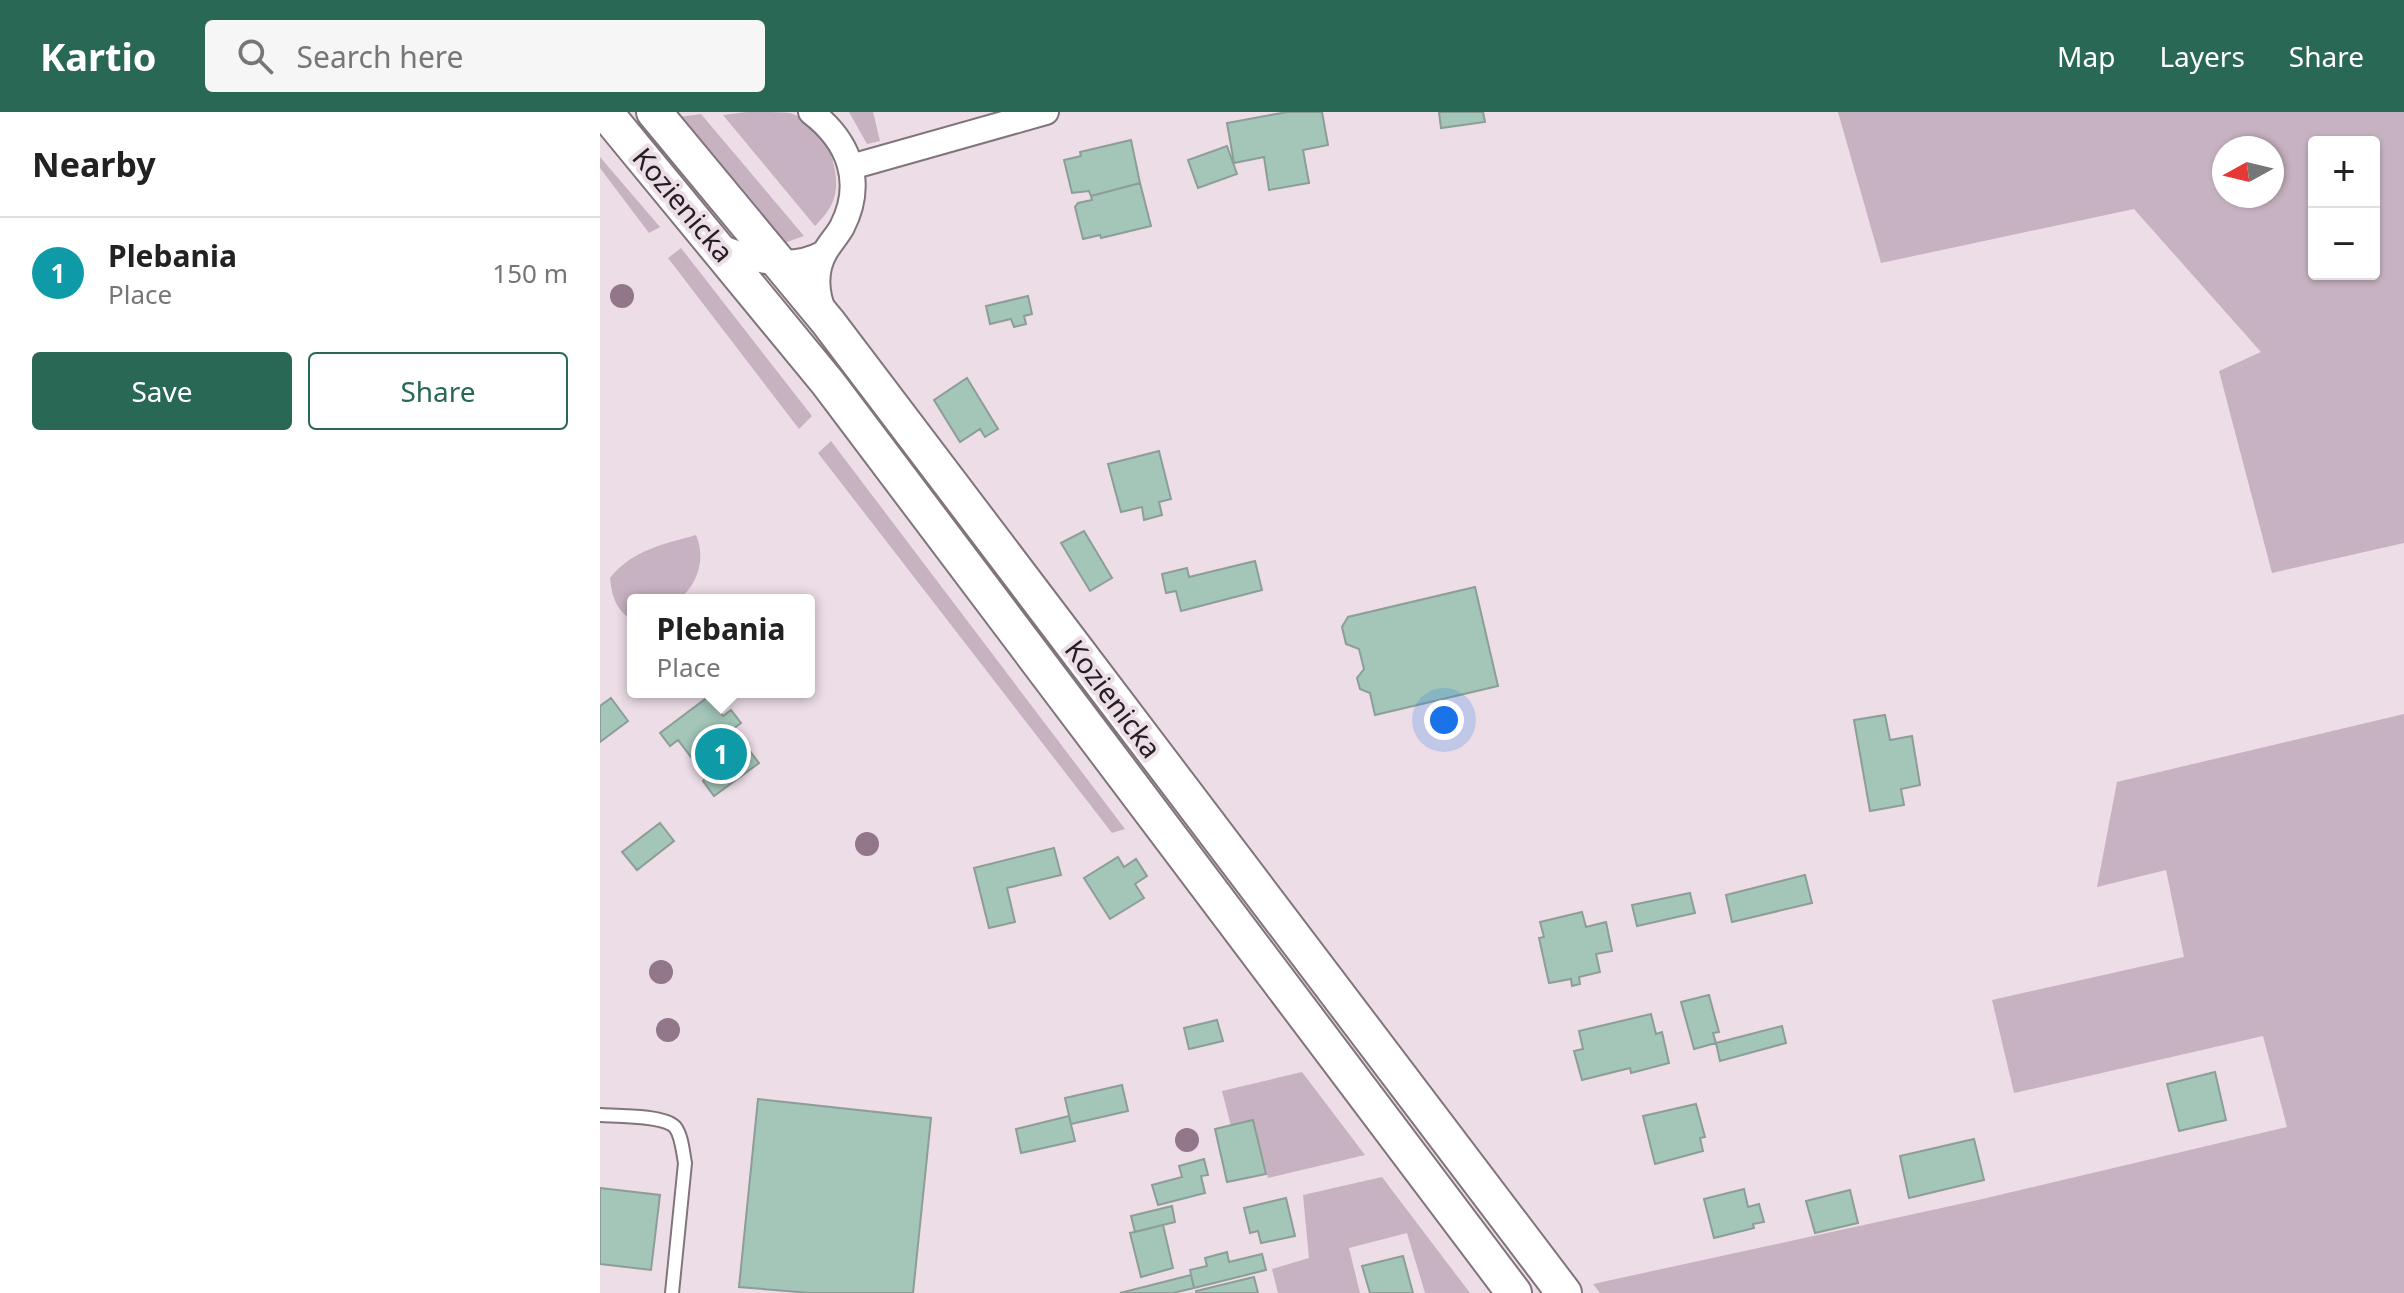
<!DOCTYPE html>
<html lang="en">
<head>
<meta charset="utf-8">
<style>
  :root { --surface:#fff; --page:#f6f6f6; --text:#222; --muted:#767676; --line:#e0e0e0; --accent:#296854 }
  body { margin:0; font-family:"Noto Sans",sans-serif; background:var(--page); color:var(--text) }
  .controls { position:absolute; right:24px; top:24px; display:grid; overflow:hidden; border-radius:8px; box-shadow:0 2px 6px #0004 }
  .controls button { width:72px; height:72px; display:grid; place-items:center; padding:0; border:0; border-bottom:2px solid var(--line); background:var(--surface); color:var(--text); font:40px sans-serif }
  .compass { position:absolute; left:1612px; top:24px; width:72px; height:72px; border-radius:50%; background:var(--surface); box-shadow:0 2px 6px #0004; rotate:262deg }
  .you { position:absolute; left:844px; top:608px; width:28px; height:28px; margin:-20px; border:6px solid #fff; border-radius:50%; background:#1a73e8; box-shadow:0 0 0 12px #1a73e833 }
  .badge { display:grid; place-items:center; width:52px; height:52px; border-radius:50%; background:var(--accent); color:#fff; font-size:26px; font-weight:700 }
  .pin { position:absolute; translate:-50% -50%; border:4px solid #fff; box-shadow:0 2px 8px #0006 }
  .popup { position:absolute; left:27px; top:482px; width:188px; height:104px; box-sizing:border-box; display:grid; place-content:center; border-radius:8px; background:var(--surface); filter:drop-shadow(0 2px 6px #0005); font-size:26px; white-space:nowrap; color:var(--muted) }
  .popup b { font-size:30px; color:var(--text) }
  .popup::after { content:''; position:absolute; left:50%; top:100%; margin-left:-16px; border:16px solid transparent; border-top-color:var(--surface) }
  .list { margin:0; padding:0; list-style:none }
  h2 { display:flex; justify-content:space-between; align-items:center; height:104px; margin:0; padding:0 32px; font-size:34px }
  h2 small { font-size:26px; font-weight:400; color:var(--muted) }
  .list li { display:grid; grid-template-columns:52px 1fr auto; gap:24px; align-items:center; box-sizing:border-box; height:112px; padding:0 32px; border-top:2px solid var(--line) }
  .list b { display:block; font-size:30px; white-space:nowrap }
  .list p { margin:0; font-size:26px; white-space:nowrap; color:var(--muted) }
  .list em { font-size:26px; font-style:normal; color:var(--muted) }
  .actions { display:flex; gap:16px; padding:24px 32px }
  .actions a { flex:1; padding:18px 0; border:2px solid var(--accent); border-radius:8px; text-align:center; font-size:28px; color:var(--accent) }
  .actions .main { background:var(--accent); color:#fff }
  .icon { flex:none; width:44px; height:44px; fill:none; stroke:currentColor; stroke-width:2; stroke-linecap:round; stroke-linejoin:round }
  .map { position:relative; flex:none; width:1804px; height:1181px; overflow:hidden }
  header { display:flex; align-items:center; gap:48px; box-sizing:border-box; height:112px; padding:0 40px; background:var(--accent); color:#fff }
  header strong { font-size:38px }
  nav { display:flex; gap:44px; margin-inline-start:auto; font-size:28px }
  .search { width:560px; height:72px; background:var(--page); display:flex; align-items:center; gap:20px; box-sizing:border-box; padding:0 28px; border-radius:8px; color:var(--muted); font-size:30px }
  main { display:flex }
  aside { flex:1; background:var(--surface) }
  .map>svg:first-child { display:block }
</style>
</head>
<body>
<header>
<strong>Kartio</strong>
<div class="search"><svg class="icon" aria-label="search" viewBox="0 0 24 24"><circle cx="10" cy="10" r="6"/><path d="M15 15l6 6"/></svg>Search here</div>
<nav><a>Map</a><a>Layers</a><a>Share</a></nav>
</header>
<main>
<aside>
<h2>Nearby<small></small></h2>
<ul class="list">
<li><span class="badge" style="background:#0f9aa8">1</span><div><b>Plebania</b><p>Place</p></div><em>150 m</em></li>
</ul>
<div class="actions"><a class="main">Save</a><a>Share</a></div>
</aside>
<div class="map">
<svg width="1804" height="1181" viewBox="0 0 1804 1181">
  <rect width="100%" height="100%" fill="#ecdde7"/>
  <path fill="#c7b2c1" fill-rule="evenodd" d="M147,0C160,0 178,0 190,1C221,11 238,46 236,76C235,92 225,104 215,114L123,3Z
    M249,0H273L280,29L267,32Z
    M1238,0H1804V431L1672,461L1619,259L1661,240L1534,97L1281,151ZM1714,30H1774V162H1714ZM1624,36H1672V84H1624Z
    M101,2L204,124L184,131L79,5Z
    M0,45L60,115L49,121L0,56Z
    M81,136L212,304L199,317L68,146Z
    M231,329L525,717L512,721L218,341Z
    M96,423C106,447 98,471 79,488H33V509C16,498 12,485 10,466C32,438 64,432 96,423Z
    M1804,602V1181H1000L993,1172L1378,1088L1687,1015L1663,924L1414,981L1392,888L1584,845L1566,758L1497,775L1517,670Z
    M702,960L765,1043L668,1066L653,1009L631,1014L622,979Z
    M782,1065L870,1181H825L807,1121L749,1136L760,1181H678L672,1157L709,1146L703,1083Z"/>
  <path fill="#a3c6b9" stroke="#8d9d97" stroke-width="2" d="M687,0H722L728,33L703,38L709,71L669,78L664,45L634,51L627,11Z
    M839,0H883L885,10L841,16Z
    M531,28L540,71L491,84L489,79L472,81L464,48L481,44L480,40Z
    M627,34L637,62L598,76L588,48Z
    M540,71L551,114L501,126L500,123L483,127L475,95L478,91L492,88L491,84Z
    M428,184L432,202L424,204L426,212L414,215L411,207L390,212L386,194Z
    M367,266L398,317L385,325L380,317L360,330L334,288Z
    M559,339L571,387L559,390L562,403L544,408L542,395L521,400L508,352Z
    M484,419L512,466L490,479L461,431Z
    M655,449L662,478L581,499L576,479L566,481L562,462L587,456L589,465Z
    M875,475L898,574L775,603L770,581L760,577L757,566L764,557L759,537L746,532L742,515L748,505Z
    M108,585L123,604L131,598L141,611L133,617L159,651L114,684L103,669L106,665L78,628L70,634L60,621Z
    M11,586L28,609L0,630V594Z
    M1285,603L1290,628L1312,624L1320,673L1301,677L1304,693L1270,699L1254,608Z
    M60,711L74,729L37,758L22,740Z
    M454,736L461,763L407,776L415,810L389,816L374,756Z
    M518,745L524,755L536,747L547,764L535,772L544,786L510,807L484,766Z
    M1205,763L1212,791L1132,810L1126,783Z
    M1090,781L1095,801L1037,814L1032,793Z
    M982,800L986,815L1006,810L1012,839L996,842L1000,860L979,865L980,872L972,874L971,867L949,871L939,826L944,825L940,810Z
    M1109,883L1119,920L1113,921L1116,931L1094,937L1081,890Z
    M1051,902L1056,922L1062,920L1069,951L1031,961L1030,956L982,968L974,939L983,937L979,919Z
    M617,908L623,929L589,937L584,916Z
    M1182,914L1186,931L1120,949L1116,931Z
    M1615,960L1626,1008L1579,1019L1567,972Z
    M522,973L528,999L471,1012L465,986Z
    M158,987L331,1006L313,1181H210L139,1175Z
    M1096,992L1105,1025L1100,1026L1103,1039L1055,1052L1043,1004Z
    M469,1004L475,1029L421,1041L416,1017Z
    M653,1008L666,1062L627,1070L615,1017Z
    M1374,1027L1384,1068L1309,1086L1300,1044Z
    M604,1047L608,1063L601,1064L605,1081L558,1093L552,1073L582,1065L579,1054Z
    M0,1076L60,1083L51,1158L0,1152Z
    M1144,1077L1148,1095L1159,1092L1164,1110L1153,1112L1154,1116L1114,1126L1104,1087Z
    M1250,1078L1258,1111L1215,1121L1206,1089Z
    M686,1086L695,1124L661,1131L658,1119L650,1121L644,1096Z
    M572,1094L575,1110L535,1120L531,1104Z
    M563,1113L573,1156L541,1165L530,1121Z
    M627,1140L629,1150L662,1142L666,1158L594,1176L590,1158L607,1154L605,1146Z
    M803,1144L813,1181H770L762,1154Z
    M591,1163L594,1176L573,1181H520Z
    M654,1165L658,1181H596V1179Z"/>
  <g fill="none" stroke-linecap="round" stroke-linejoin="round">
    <defs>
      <path id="service" d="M0,1003C16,1004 64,1003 75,1015C82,1024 83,1041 85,1051L72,1181"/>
      <path id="minor" d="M211,0C249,29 265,70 242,115C237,124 230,131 225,140C214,159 216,182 224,200
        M251,55L446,0
        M116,133C150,148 190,160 224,141"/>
      <path id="secondary" d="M5,0L228,271L914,1181
        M54,0L228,210L964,1181"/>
    </defs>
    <use href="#service" stroke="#81747c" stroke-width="16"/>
    <use href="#minor" stroke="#81747c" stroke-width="28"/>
    <use href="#secondary" stroke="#81747c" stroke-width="38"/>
    <use href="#service" stroke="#fff" stroke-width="12"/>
    <use href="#minor" stroke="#fff" stroke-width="24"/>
    <use href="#secondary" stroke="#fff" stroke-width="34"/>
  </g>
  <g fill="#92768a">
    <circle cx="22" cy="184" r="12"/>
    <circle cx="267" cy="732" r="12"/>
    <circle cx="61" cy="860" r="12"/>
    <circle cx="68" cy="918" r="12"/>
    <circle cx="587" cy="1028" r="12"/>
  </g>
  <g text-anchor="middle" stroke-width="8" stroke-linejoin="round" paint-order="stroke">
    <g font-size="28" fill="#231e22" stroke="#ecdde7">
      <text transform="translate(83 93) rotate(50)" y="10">Kozienicka</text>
      <text transform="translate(513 587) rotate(53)" y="10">Kozienicka</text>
    </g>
  </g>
</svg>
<div class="controls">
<button>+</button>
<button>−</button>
</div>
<svg class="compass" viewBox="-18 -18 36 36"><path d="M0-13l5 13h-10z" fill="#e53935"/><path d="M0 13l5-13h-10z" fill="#767676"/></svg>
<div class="you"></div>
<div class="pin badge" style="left:121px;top:642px;background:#0f9aa8">1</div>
<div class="popup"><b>Plebania</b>Place</div>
</div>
</main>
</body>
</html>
